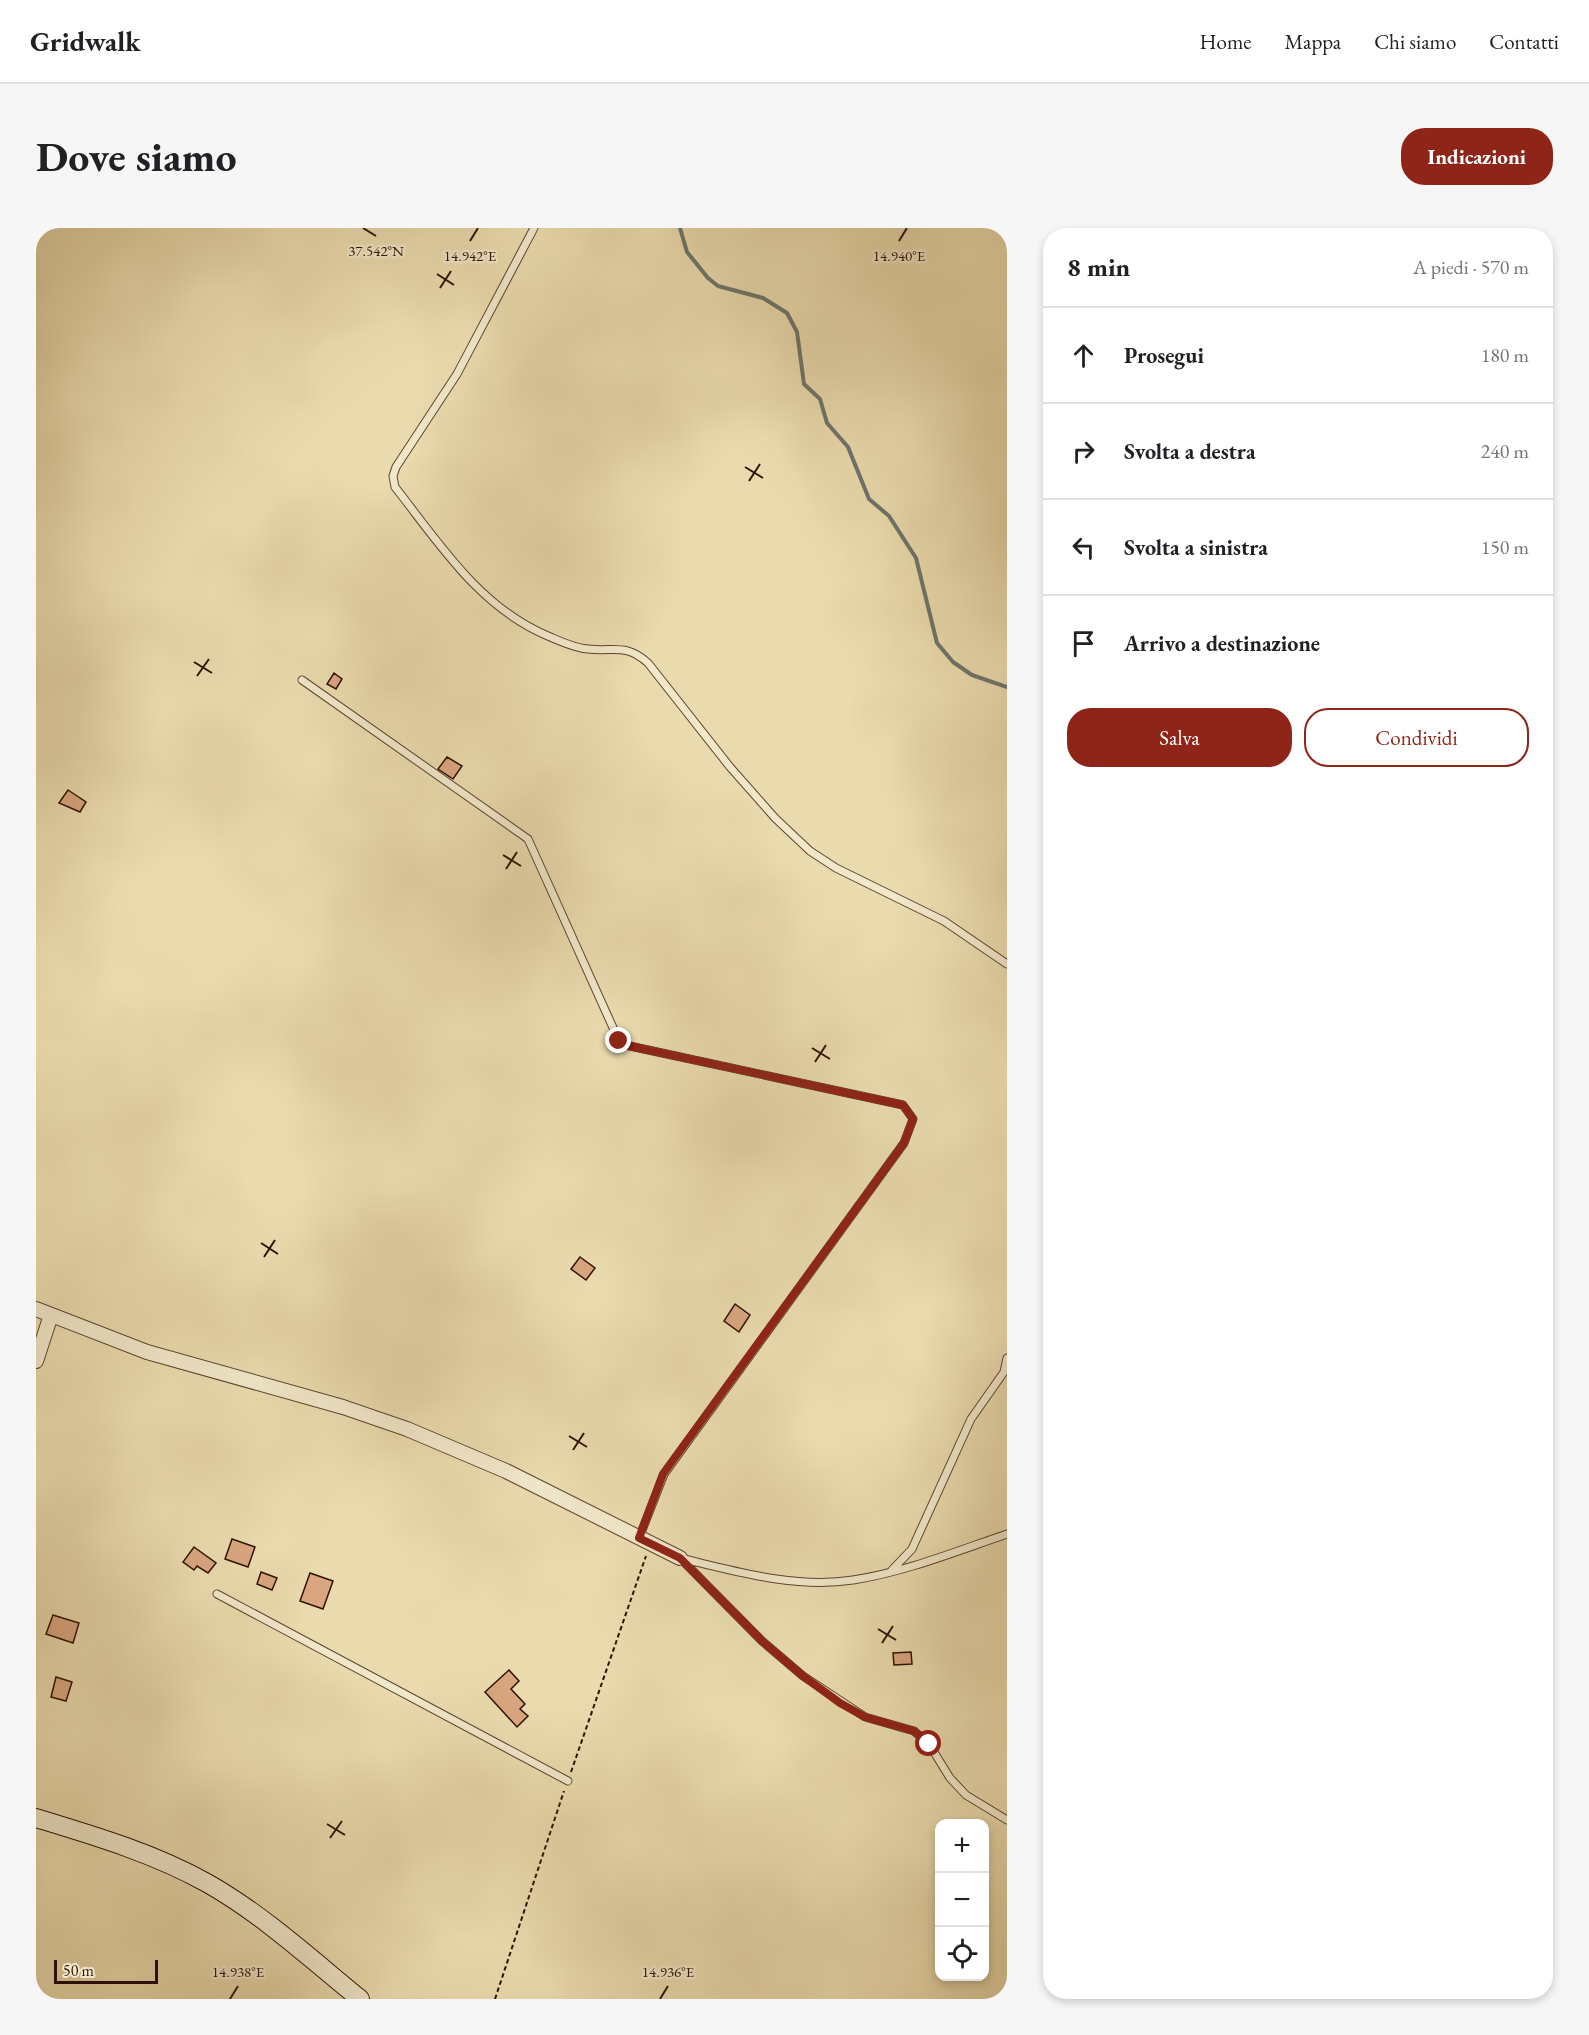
<!DOCTYPE html>
<html lang="it">
<head>
<meta charset="utf-8">
<style>
  :root { --surface:#fff; --page:#f6f6f6; --text:#202124; --muted:#757577; --line:#e0e0e0; --accent:#8f2418 }
  body { margin:0; font-family:"EB Garamond",serif; background:var(--page); color:var(--text) }
  .controls { position:absolute; right:18px; bottom:18px; display:grid; overflow:hidden; border-radius:12px; box-shadow:0 3px 9px #0003 }
  .controls button { width:54px; height:54px; display:grid; place-items:center; padding:0; border:0; border-bottom:2px solid var(--line); background:var(--surface); color:var(--text); font:30px sans-serif }
  .scale { position:absolute; left:18px; bottom:15px; width:104px; box-sizing:border-box; padding-left:6px; border:3px solid #2c1105; border-top:0; font-size:16px; line-height:21px; white-space:nowrap; color:#2c1105; -webkit-text-stroke:4px #f1e8ca; paint-order:stroke }
  .stop { position:absolute; width:18px; height:18px; margin:-14px; border:4px solid #8f2418; border-radius:50%; background:#fff }
  .stop.end { background:#8f2418; border-color:#fff; box-shadow:0 2px 6px #0008 }
  .list { margin:0; padding:0; list-style:none }
  h2 { display:flex; justify-content:space-between; align-items:center; height:78px; margin:0; padding:0 24px; font-size:26px }
  h2 small { font-size:20px; font-weight:400; color:var(--muted) }
  .list li { display:grid; grid-template-columns:39px 1fr auto; gap:18px; align-items:center; box-sizing:border-box; height:96px; padding:0 24px; border-top:2px solid var(--line) }
  .list b { display:block; font-size:22px; white-space:nowrap }
  .list em { font-size:20px; font-style:normal; color:var(--muted) }
  .actions { display:flex; gap:12px; padding:18px 24px }
  .actions a { flex:1; padding:14px 0; border:2px solid var(--accent); border-radius:24px; text-align:center; font-size:21px; color:var(--accent) }
  .actions .main { background:var(--accent); color:#fff }
  .icon { flex:none; width:33px; height:33px; fill:none; stroke:currentColor; stroke-width:2; stroke-linecap:round; stroke-linejoin:round }
  .map { position:relative; flex:none; width:971px; height:1771px; overflow:hidden; border-radius:24px }
  header { display:flex; align-items:center; gap:36px; box-sizing:border-box; height:84px; padding:0 30px; background:var(--surface); border-bottom:2px solid var(--line) }
  header strong { font-size:28px }
  nav { display:flex; gap:33px; margin-inline-start:auto; font-size:21px }
  .intro { display:flex; align-items:center; justify-content:space-between; box-sizing:border-box; height:144px; padding:0 36px }
  h1 { margin:0; font-size:42px }
  .button { padding:15px 27px; border-radius:24px; background:var(--accent); color:#fff; font-size:21px; font-weight:700 }
  main { display:flex; gap:36px; padding:0 36px }
  aside { flex:1; background:var(--surface); border-radius:24px; box-shadow:0 3px 9px #0003 }
  .map>svg:first-child { display:block }
</style>
</head>
<body>
<header>
<strong>Gridwalk</strong>
<nav><a>Home</a><a>Mappa</a><a>Chi siamo</a><a>Contatti</a></nav>
</header>
<div class="intro"><h1>Dove siamo</h1><a class="button">Indicazioni</a></div>
<main>
<div class="map">
<svg width="971" height="1771" viewBox="0 0 971 1771">
  <rect width="100%" height="100%" fill="#eadbae"/>
  <filter id="stains"><feTurbulence type="fractalNoise" baseFrequency=".00333" numOctaves="4"/><feColorMatrix values="0 0 0 0 .2 0 0 0 0 .09 0 0 0 0 .02 0 0 0 .5 -.17"/></filter>
  <radialGradient id="worn" r=".72"><stop offset=".6" stop-color="#630" stop-opacity="0"/><stop offset="1" stop-color="#630" stop-opacity=".3"/></radialGradient>
  <g fill="none" stroke-linecap="round" stroke-linejoin="round">
    <path stroke="#6e766d" stroke-width="4" d="M644,0L651,24L672,50L682,58L727,70L751,85L761,104L768,156L784,171L791,195L812,219L833,271L853,288L880,330L901,415L917,434L936,447L971,459"/>
  </g>
  <path fill="#daa680" stroke="#2c1105" stroke-width="1.5" d="M298,445L306,451L300,461L291,456Z
    M411,529L426,538L417,551L402,541Z
    M32,562L50,574L44,584L23,575Z
    M544,1029L559,1040L550,1052L535,1041Z
    M699,1076L714,1087L703,1104L688,1093Z
    M196,1311L219,1319L212,1339L189,1331Z
    M158,1319L180,1335L172,1345L161,1338L158,1342L147,1334Z
    M225,1344L241,1350L236,1362L221,1356Z
    M274,1345L297,1353L287,1381L264,1373Z
    M17,1387L43,1395L37,1415L10,1406Z
    M875,1424L876,1436L858,1437L857,1425Z
    M473,1442L483,1453L475,1461L489,1476L484,1481L492,1488L481,1499L449,1464Z
    M20,1449L36,1454L30,1473L15,1469Z"/>
  <g fill="none" stroke-linecap="round" stroke-linejoin="round">
    <defs>
      <path id="lane" d="M498,0L421,146L360,239L357,248L359,259C403,315 443,379 512,408C524,413 538,420 552,421C578,424 590,415 612,435L694,539L739,590L774,623L800,640L908,693L971,736
        M266,452L492,611L583,813L589,817L867,877L877,891L868,915L628,1246L603,1310
        M644,1330L726,1413L767,1448L829,1489L878,1503L893,1516L914,1550L930,1567L971,1592
        M644,1330C699,1343 759,1361 817,1352C869,1344 921,1323 971,1306
        M856,1342L876,1321L935,1191L968,1144L971,1130
        M181,1366L532,1553"/>
      <path id="street" d="M0,1081L111,1124L307,1179L371,1201L470,1243L644,1330
        M0,1133L15,1087"/>
      <path id="secondary" d="M0,1590C59,1608 117,1625 171,1655C226,1686 275,1731 324,1771"/>
    </defs>
    <use href="#lane" stroke="#5c442f" stroke-width="9"/>
    <use href="#street" stroke="#5c442f" stroke-width="16"/>
    <use href="#secondary" stroke="#2c1105" stroke-width="20"/>
    <path stroke="#2c1105" stroke-width="2" stroke-dasharray="4.5 3" stroke-linecap="butt" d="M535,1544L610,1328
      M459,1771L528,1563"/>
    <use href="#lane" stroke="#f1e8ca" stroke-width="7"/>
    <use href="#street" stroke="#f1e8ca" stroke-width="14"/>
    <use href="#secondary" stroke="#f1e8ca" stroke-width="18"/>
  </g>
  <g fill="none" stroke-linecap="round" stroke-linejoin="round">
    <path stroke="#8f2418" stroke-width="8" d="M583,813L589,817L867,877L877,891L868,915L627,1246L603,1310L644,1330L726,1413L767,1448L804,1475L829,1489L878,1503L893,1516"/>
  </g>
  <path fill="none" stroke="#2c1105" stroke-width="2" d="M327,0L340,8M434,13L442,0M863,13L871,0M401,46L418,57M404,60L415,43M709,239L727,250M713,253L724,236M158,434L176,445M161,448L173,431M467,627L485,638M470,641L481,624M776,820L794,831M779,834L790,817M225,1015L242,1026M228,1029L239,1012M533,1208L551,1219M537,1222L548,1205M842,1401L860,1412M846,1415L857,1398M291,1596L309,1607M294,1610L306,1593M194,1771L202,1758M624,1771L632,1758"/>
  <g font-size="15" text-anchor="middle" fill="#2c1105" stroke="#f1e8ca" stroke-width="4.5" stroke-linejoin="round" paint-order="stroke">
    <text x="340" y="28">37.542°N</text>
    <text x="434" y="33">14.942°E</text>
    <text x="863" y="33">14.940°E</text>
    <text x="202" y="1749">14.938°E</text>
    <text x="632" y="1749">14.936°E</text>
  </g>
  <rect width="100%" height="100%" filter="url(#stains)"/>
  <rect width="100%" height="100%" fill="url(#worn)"/>
</svg>
<div class="controls">
<button>+</button>
<button>−</button>
<button><svg class="icon" aria-label="locate" viewBox="0 0 24 24"><circle cx="12" cy="12" r="6"/><path d="M12 2v4M12 18v4M2 12h4M18 12h4"/></svg></button>
</div>
<div class="scale">50 m</div>
<div class="stop" style="left:893px;top:1516px"></div>
<div class="stop end" style="left:583px;top:813px"></div>
</div>
<aside>
<h2>8 min<small>A piedi · 570 m</small></h2>
<ul class="list">
<li><svg class="icon" aria-label="ahead" viewBox="0 0 24 24"><path d="M12 20V5M6 11l6-6 6 6"/></svg><div><b>Prosegui</b></div><em>180 m</em></li>
<li><svg class="icon" aria-label="right" viewBox="0 0 24 24"><path d="M7 20v-9h11M14 6l5 5-5 5"/></svg><div><b>Svolta a destra</b></div><em>240 m</em></li>
<li><svg class="icon" aria-label="left" viewBox="0 0 24 24"><path d="M17 20v-9H6M10 6l-5 5 5 5"/></svg><div><b>Svolta a sinistra</b></div><em>150 m</em></li>
<li><svg class="icon" aria-label="arrive" viewBox="0 0 24 24"><path d="M6 21V4h12l-3 4 3 4H6"/></svg><div><b>Arrivo a destinazione</b></div></li>
</ul>
<div class="actions"><a class="main">Salva</a><a>Condividi</a></div>
</aside>
</main>
</body>
</html>
